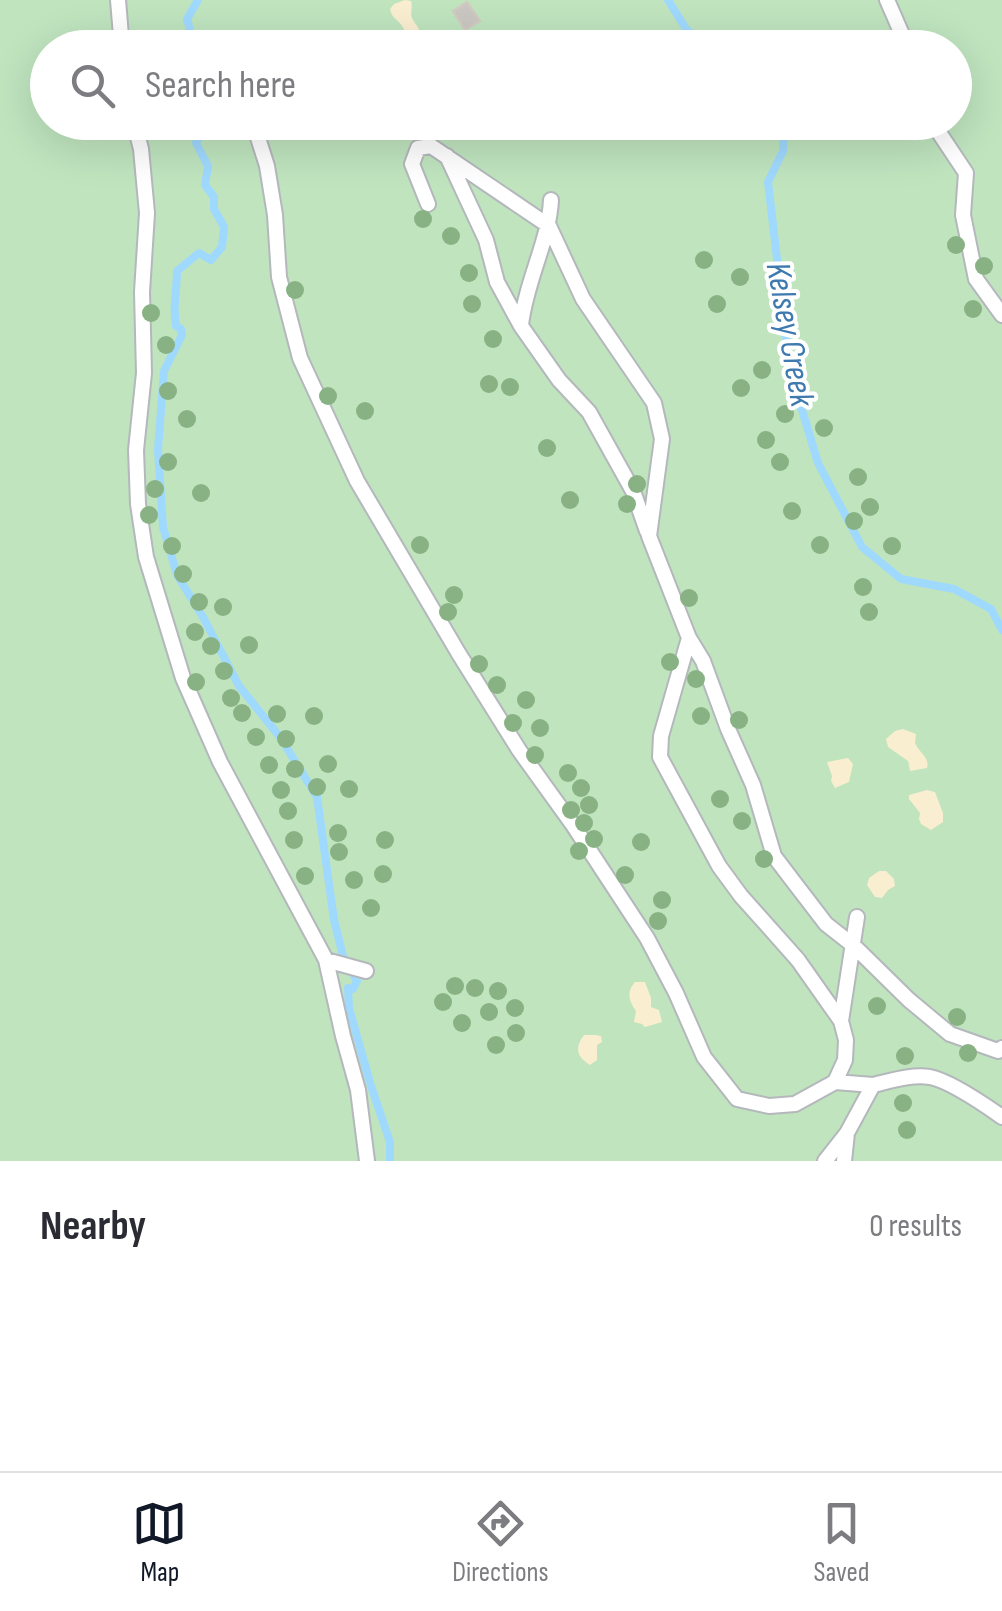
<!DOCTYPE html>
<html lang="en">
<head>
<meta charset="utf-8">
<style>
  :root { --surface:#fff; --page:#f2f2f3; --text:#2b2b33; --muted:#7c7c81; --line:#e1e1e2; --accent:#111827 }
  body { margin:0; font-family:"Sofia Sans Condensed",sans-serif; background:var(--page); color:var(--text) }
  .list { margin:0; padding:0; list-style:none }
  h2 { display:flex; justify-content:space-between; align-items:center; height:130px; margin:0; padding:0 40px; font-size:42px }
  h2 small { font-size:32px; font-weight:400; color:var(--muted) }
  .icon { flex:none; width:55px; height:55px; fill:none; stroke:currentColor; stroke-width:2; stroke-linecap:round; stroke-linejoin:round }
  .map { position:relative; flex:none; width:1002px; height:1161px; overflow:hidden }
  .search { position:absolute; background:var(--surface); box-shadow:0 10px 40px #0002; left:30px; right:30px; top:30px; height:110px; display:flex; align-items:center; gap:25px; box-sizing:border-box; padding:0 35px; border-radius:55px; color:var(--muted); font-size:38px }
  .sheet { height:310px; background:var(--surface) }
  nav { display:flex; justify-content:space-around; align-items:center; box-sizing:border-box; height:140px; border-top:2px solid var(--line); background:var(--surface); font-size:28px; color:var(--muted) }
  nav a { display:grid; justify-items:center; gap:5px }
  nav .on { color:var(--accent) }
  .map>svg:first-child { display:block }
</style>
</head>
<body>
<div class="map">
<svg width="1002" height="1161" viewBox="0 0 1002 1161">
  <rect width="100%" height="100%" fill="#edeae1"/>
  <path fill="#bfe4be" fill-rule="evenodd" d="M0,0H1002V1161H0ZM48,48H954V122H48Z"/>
  <path fill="#f9eed0" d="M405,0L411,1C413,7 410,13 412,18C416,27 422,27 418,38L409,40C404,36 406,31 402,26C398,19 392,19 390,9L394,4Z
    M903,729L916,734L915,743C919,753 930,757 927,768L910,771L908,761L888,747L886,739L895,731Z
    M848,758L853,764L849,782L835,788L831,781L832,776L827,762Z
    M927,790L935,792L943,813V822L931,830L921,824L919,819L920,813L909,799V795Z
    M879,871H886L894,879L895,886L888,890L882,898L875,897L867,885L869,878Z
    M635,982H645L651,998V1007L659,1010L662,1022L645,1027L642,1024L634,1022L636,1011C629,1002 626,992 635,982Z
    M595,1035L601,1036L602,1042L597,1045V1060L590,1065C577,1057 574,1048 584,1035Z"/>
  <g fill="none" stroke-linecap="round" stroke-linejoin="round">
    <path stroke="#a0d9fe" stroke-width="8" d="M668,0L686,29L708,48
      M195,48L187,19L198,0
      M194,122L200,136L196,143L208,166L205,185L214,197V209L224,227L222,247L211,260L199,253L177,271C177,291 172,306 176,326L181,329L182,335L164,371L158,449L163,527L177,575L203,617L239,686L280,737L317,797L334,920L343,956L357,981L353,989L348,988L349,1008L371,1086L390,1142V1161
      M784,122L783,151L768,182L790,370L818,463L862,547L901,579L954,589L991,609L1002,630"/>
  </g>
  <path fill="#cac6c1" stroke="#d1cbc0" stroke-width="2.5" d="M467,2L480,21L465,30L453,11Z"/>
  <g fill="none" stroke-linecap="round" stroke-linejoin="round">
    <defs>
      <path id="service" d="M118,0L122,48
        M887,0L908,48
        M134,122L141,149L147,213L142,292L144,373L136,450L138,504L146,557L183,678L220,762L326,960L343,1036L358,1090L367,1161
        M253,122L267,166L275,215L279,277L300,358L357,481L459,654L519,750L573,825L647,938L676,993L704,1057L737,1099L769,1106L795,1104L835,1082L845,1060L846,1040L841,1021L798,960L741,896L719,866L660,757L661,736L689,638L649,536L662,439L654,403L583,299L549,226L431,146L418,148L412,164L428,204
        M932,122L966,173L963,215L976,279L1002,315
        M447,156L486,240L497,282L521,326L559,380L589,412L633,491L647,531
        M521,325C526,281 549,241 551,200
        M689,638L703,661L728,729L753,785L774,856L793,881L826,924L854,946L909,1000L950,1034L998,1051L1002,1048
        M326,960L366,971
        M841,1021L857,917
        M835,1082L873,1085
        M825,1161L847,1133
        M844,1161L847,1133L873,1085C891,1081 911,1074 930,1077C950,1081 985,1105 1002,1117"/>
    </defs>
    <use href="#service" stroke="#b4b8bc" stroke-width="18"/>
    <use href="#service" stroke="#fff" stroke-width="14"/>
  </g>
  <g fill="#88b283">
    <circle cx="423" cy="219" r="9"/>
    <circle cx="451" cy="236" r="9"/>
    <circle cx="956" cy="245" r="9"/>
    <circle cx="704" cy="260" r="9"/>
    <circle cx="984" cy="266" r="9"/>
    <circle cx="469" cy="273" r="9"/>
    <circle cx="740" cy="277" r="9"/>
    <circle cx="295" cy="290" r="9"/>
    <circle cx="472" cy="304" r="9"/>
    <circle cx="717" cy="304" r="9"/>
    <circle cx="973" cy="309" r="9"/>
    <circle cx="151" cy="313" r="9"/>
    <circle cx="493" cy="339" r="9"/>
    <circle cx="166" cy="345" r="9"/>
    <circle cx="762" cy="370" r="9"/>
    <circle cx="489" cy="384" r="9"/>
    <circle cx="510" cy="387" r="9"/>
    <circle cx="741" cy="388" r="9"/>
    <circle cx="168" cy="391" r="9"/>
    <circle cx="328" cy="396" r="9"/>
    <circle cx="365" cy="411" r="9"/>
    <circle cx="785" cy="414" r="9"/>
    <circle cx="187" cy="419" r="9"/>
    <circle cx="824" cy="428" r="9"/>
    <circle cx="766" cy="440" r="9"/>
    <circle cx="547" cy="448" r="9"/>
    <circle cx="168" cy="462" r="9"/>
    <circle cx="780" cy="462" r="9"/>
    <circle cx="858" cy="477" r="9"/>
    <circle cx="637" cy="484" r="9"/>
    <circle cx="155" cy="489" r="9"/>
    <circle cx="201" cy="493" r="9"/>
    <circle cx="570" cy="500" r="9"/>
    <circle cx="627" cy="504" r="9"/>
    <circle cx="870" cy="507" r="9"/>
    <circle cx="792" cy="511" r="9"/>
    <circle cx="149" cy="515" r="9"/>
    <circle cx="854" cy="521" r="9"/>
    <circle cx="420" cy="545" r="9"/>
    <circle cx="820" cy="545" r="9"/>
    <circle cx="172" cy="546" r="9"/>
    <circle cx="892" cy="546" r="9"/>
    <circle cx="183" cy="574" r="9"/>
    <circle cx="863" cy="587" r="9"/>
    <circle cx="454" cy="595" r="9"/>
    <circle cx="689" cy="598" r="9"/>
    <circle cx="199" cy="602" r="9"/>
    <circle cx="223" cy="607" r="9"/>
    <circle cx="448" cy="612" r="9"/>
    <circle cx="869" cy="612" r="9"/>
    <circle cx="195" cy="632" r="9"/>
    <circle cx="249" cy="645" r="9"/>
    <circle cx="211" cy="646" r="9"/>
    <circle cx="670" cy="662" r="9"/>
    <circle cx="479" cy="664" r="9"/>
    <circle cx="224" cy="671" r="9"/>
    <circle cx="696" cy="679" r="9"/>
    <circle cx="196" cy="682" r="9"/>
    <circle cx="497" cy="685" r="9"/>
    <circle cx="231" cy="698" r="9"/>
    <circle cx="526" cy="700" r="9"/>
    <circle cx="242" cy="713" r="9"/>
    <circle cx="277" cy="714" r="9"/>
    <circle cx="314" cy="716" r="9"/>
    <circle cx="701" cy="716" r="9"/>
    <circle cx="739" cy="720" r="9"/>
    <circle cx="513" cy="723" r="9"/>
    <circle cx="540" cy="728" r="9"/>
    <circle cx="256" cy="737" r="9"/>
    <circle cx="286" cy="739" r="9"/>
    <circle cx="535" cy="755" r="9"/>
    <circle cx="328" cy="764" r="9"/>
    <circle cx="269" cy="765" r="9"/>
    <circle cx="295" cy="769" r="9"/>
    <circle cx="568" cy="773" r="9"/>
    <circle cx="317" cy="787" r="9"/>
    <circle cx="581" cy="788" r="9"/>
    <circle cx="349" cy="789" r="9"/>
    <circle cx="281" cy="790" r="9"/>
    <circle cx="720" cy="799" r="9"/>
    <circle cx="589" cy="805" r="9"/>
    <circle cx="571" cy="810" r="9"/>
    <circle cx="288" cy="811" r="9"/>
    <circle cx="742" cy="821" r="9"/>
    <circle cx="584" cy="823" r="9"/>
    <circle cx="338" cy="833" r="9"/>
    <circle cx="594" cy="839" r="9"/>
    <circle cx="294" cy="840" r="9"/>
    <circle cx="385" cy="840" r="9"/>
    <circle cx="641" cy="842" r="9"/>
    <circle cx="579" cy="851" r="9"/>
    <circle cx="339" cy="852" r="9"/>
    <circle cx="764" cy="859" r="9"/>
    <circle cx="383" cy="874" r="9"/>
    <circle cx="625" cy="875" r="9"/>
    <circle cx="305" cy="876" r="9"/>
    <circle cx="354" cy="880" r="9"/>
    <circle cx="662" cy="900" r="9"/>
    <circle cx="371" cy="908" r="9"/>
    <circle cx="658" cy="921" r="9"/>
    <circle cx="455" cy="986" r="9"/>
    <circle cx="475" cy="988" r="9"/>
    <circle cx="498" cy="991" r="9"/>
    <circle cx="443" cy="1002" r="9"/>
    <circle cx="877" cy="1006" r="9"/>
    <circle cx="515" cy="1008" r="9"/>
    <circle cx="489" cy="1012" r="9"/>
    <circle cx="957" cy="1017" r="9"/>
    <circle cx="462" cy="1023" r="9"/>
    <circle cx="516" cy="1033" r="9"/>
    <circle cx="496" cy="1045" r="9"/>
    <circle cx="968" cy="1053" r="9"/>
    <circle cx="905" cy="1056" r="9"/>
    <circle cx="903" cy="1103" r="9"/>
    <circle cx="907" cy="1130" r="9"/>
  </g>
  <g text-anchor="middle" stroke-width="8" stroke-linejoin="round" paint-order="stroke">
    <g font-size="35" font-style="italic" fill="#3e7aaf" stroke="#fff">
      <text transform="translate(791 334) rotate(80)" y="12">Kelsey Creek</text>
    </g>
  </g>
</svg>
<div class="search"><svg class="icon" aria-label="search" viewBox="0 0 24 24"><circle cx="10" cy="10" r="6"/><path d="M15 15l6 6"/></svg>Search here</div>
</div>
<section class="sheet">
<h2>Nearby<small>0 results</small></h2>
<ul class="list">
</ul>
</section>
<nav>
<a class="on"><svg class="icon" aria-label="map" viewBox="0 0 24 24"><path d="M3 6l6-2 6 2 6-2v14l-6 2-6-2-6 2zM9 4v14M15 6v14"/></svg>Map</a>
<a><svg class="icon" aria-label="directions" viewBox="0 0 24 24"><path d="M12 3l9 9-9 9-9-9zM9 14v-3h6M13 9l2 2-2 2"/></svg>Directions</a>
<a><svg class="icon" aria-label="saved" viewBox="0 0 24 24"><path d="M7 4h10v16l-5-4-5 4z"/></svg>Saved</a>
</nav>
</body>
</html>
